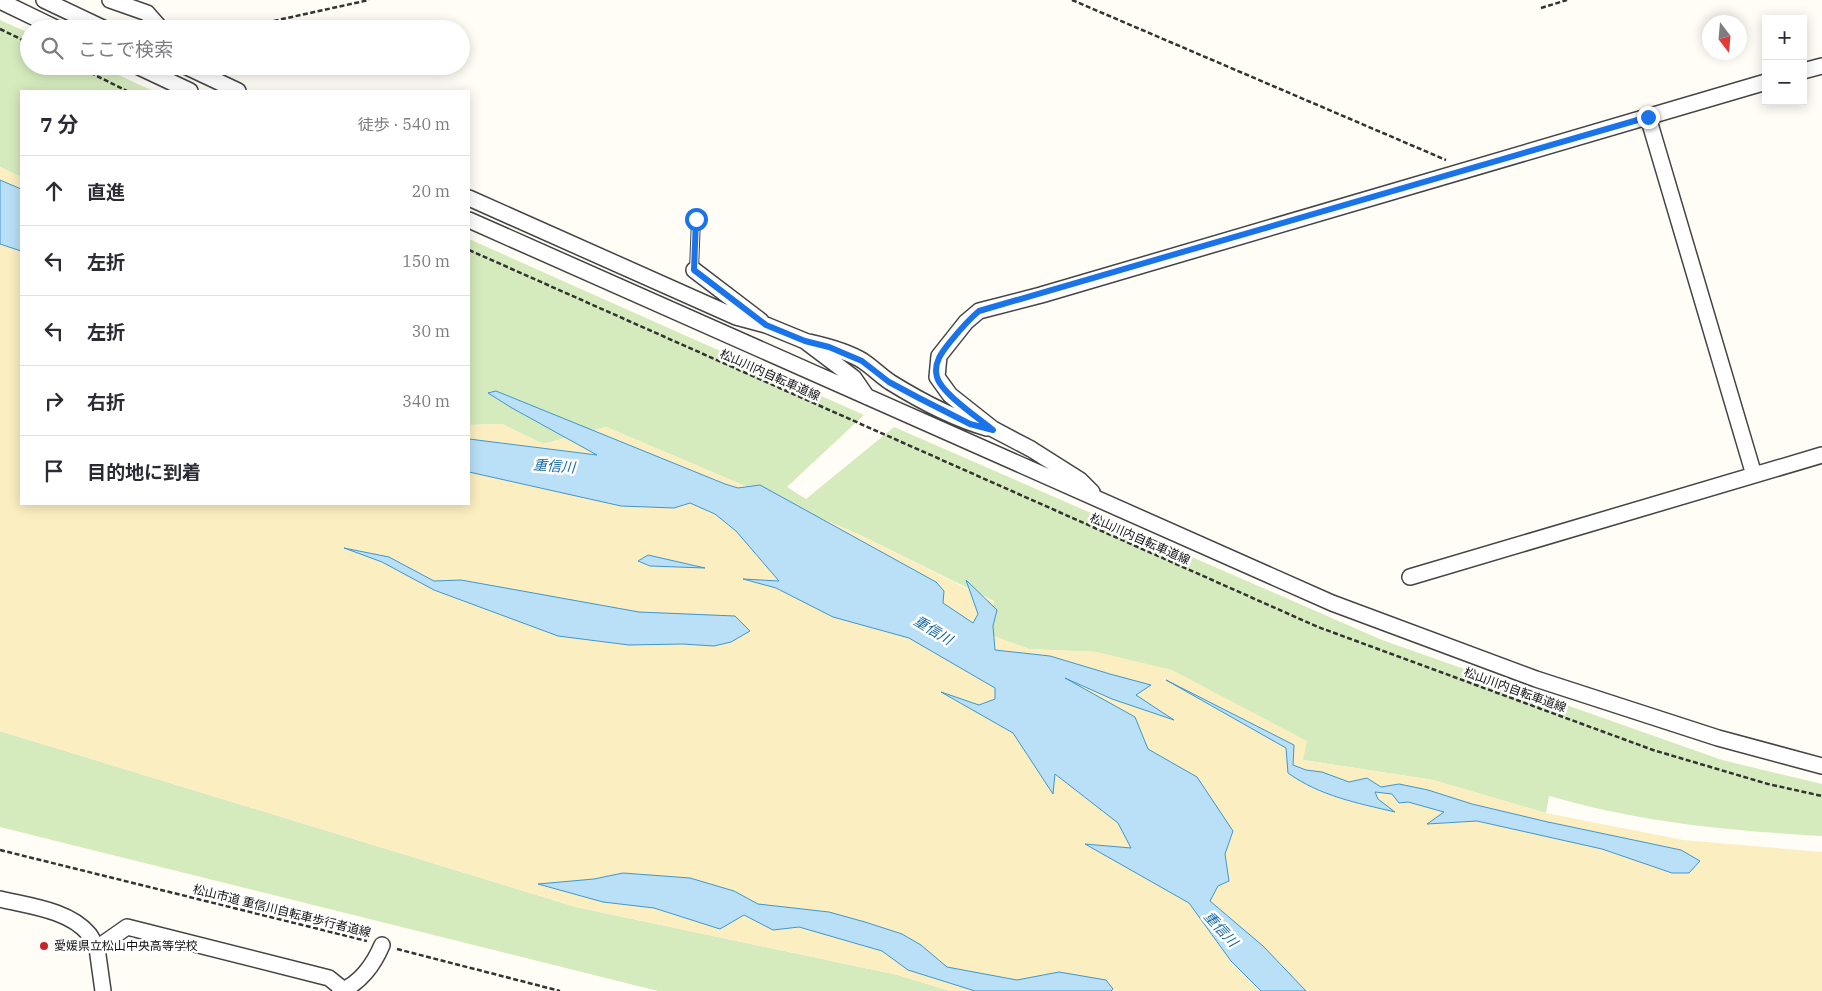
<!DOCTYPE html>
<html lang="ja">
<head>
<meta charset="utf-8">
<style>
  :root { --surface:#fff; --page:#f2f2f3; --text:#2b2b33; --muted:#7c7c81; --line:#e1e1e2 }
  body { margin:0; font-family:"IBM Plex Serif","Noto Sans JP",serif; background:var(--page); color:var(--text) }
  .controls { position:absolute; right:15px; top:15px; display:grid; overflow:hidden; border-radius:0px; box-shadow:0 2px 12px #0003 }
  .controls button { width:45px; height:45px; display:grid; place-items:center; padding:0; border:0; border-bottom:1px solid var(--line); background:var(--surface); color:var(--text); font:25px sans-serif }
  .compass { position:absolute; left:1702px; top:15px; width:45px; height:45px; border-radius:50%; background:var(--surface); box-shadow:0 2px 12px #0003; rotate:164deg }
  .stop { position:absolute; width:15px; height:15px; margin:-11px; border:4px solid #1a73e8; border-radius:50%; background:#fff }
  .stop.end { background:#1a73e8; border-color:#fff; box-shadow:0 1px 5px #0008 }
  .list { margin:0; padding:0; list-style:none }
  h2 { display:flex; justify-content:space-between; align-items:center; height:65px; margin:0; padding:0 20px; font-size:21px }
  h2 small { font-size:16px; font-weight:400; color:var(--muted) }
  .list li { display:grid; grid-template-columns:32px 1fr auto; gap:15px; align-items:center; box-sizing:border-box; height:70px; padding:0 20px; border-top:1px solid var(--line) }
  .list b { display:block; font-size:19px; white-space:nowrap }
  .list em { font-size:16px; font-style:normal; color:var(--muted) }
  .icon { flex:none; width:28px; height:28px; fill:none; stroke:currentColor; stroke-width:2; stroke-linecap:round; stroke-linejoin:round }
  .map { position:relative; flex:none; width:1822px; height:991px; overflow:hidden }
  .search { position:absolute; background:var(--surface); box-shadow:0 2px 12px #0003; left:20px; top:20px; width:450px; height:55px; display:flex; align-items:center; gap:12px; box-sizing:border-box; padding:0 18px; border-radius:28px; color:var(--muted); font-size:19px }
  .panel { position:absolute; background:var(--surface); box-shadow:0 2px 12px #0003; left:20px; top:90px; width:450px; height:415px; border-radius:0px }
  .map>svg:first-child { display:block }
</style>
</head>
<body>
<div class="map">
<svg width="1822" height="991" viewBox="0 0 1822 991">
  <rect width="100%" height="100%" fill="#fffdf5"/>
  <path fill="#d5ebbd" d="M0,20L29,33V66H99L153,91H21V177L0,167Z
    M469,239L864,415L787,487L806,499L894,427L1382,640L1722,760L1822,784V836C1751,832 1679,826 1609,811C1589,807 1569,801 1549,796L1546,813L1433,780L1303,760L1097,652L1029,649L985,633L994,601L858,534L606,427L543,444L502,424L469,425Z
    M0,731L576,907L898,975L950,991H658L0,827Z"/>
  <path fill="#fbeec1" d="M0,167L21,177V504H469V425L502,424L543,444L606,427L858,534L994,602L986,633L1029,649L1097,652L1172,670L1307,741L1303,760L1433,780L1546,813L1683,840L1822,852V991H950L898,975L576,907L0,731Z"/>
  <path fill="#b9e0f7" stroke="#3f96cf" d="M0,180L21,189V251L0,244Z
    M496,391L725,484L738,488L760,485L936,582L944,591L943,603L973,623L978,614L966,580L997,610L993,626L995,650L1050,656L1110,674L1151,685L1136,695L1174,720L1112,699L1065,678L1135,717L1148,749L1197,777L1233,831L1225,854L1229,881L1218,886L1210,901L1263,946L1306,991H1261L1231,961L1189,903L1085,844L1131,848L1118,823L1055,774L1053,794L1013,733L941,692L979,705L995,699V688L909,638L833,617L776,588L743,579L779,581L736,531L715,514L690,503L674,508L621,506L469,472V439L597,455L512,408L488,393Z
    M344,548L389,557L434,581L461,580L639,612L735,616L750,631L731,642L714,646L683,644L629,645L558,636L434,590L382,562Z
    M648,555L705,568L650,566L638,561Z
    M1166,680L1294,745L1293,765L1306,770L1322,772L1349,782L1367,778L1381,787L1399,784L1428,790L1472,804L1548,822L1681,850L1700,861L1689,873H1672L1602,849L1477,821L1427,824L1444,812L1408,802L1399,803L1392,794L1375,792L1378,799L1395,812C1357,803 1320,796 1288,773L1286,748Z
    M623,873L690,878L734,891L758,904L829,912L865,922L902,934L921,945L947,967L1017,980L1059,972L1106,980L1113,989L1111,991H975L908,970L882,951L799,927L773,930L744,915L720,929L654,908L603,902L538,884L594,879Z"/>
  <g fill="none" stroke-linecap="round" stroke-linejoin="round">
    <defs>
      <path id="lane" d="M694,270L696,219"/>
      <path id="street" d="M44,0L105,29
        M110,0L147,13L161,29
        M0,1L58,29
        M137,66L190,91
        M185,66L238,91
        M1803,71L1822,66
        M1648,117L1754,475
        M469,198L736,317L766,325L805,341L854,378L867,397
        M469,220L1332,603L1536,679L1718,738L1822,766
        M694,270L761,321
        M809,342C827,346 847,351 863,361C872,367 881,376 890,382C919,400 955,419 987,428
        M1092,492L1080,480L1031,449L993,429L950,395L937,377L939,356L966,322L979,311L1041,295L1766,82
        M1410,577L1822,455
        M0,899C29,906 69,910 89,934C92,938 94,943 97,948
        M103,991L97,948L127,927L329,978L339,986L340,991C360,984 374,964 382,945"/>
    </defs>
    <use href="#lane" stroke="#444" stroke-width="10"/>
    <use href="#street" stroke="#444" stroke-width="18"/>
    <path stroke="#333" stroke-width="2.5" stroke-dasharray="5 2.5" stroke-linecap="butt" d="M1072,0L1446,160
      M1541,8L1567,0
      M175,23L193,29
      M0,29L29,43
      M237,29L369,0
      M77,66L127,91
      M469,250L1318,627L1653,750L1768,784L1822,796
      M0,850L367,941
      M397,949L560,991"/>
    <use href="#lane" stroke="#fff" stroke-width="8"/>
    <use href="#street" stroke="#fff" stroke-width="15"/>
  </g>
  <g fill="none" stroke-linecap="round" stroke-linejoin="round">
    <path stroke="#1a73e8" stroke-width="6" d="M696,219L694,270L766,325L805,341L829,347L862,361L889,382L917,397L970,424L993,430C980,419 941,393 937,377C933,363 942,352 950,342C959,331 967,321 979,311L1648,117"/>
  </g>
  <circle fill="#c4262e" stroke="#fff" stroke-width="2" cx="44" cy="946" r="5"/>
  <g text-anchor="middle" stroke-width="5" stroke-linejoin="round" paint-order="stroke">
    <g font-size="12" fill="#111" stroke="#fff">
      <text transform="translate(770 375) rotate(24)" y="4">松山川内自転車道線</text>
      <text transform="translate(1140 539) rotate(24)" y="4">松山川内自転車道線</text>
      <text transform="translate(1515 690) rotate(20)" y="4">松山川内自転車道線</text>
      <text transform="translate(282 911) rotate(14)" y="4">松山市道 重信川自転車歩行者道線</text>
    </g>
    <g font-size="12" fill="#111" stroke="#fff" text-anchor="start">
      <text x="54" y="950">愛媛県立松山中央高等学校</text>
    </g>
    <g font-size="14" font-style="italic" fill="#1768a6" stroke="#fff">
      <text transform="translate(554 466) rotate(4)" y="5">重信川</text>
      <text transform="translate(933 630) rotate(31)" y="5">重信川</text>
      <text transform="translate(1221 929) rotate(47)" y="5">重信川</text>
    </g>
  </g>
</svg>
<div class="controls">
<button>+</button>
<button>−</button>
</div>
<svg class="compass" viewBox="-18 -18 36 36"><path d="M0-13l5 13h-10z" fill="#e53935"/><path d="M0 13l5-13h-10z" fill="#7c7c81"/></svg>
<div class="stop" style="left:696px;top:219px"></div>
<div class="stop end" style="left:1648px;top:117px"></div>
<div class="search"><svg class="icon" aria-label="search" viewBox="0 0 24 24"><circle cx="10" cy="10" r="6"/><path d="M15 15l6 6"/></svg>ここで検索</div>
<section class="panel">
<h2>7 分<small>徒歩 · 540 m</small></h2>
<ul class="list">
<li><svg class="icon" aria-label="ahead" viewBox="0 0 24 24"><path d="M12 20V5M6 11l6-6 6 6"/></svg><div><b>直進</b></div><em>20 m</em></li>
<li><svg class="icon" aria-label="left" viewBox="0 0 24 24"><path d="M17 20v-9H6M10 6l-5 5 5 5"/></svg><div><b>左折</b></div><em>150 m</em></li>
<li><svg class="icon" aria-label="left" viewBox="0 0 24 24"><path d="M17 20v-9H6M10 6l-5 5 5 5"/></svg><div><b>左折</b></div><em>30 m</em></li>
<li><svg class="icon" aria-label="right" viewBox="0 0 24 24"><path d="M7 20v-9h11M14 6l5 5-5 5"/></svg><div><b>右折</b></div><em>340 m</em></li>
<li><svg class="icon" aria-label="arrive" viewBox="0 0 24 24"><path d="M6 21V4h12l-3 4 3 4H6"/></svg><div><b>目的地に到着</b></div></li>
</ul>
</section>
</div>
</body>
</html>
